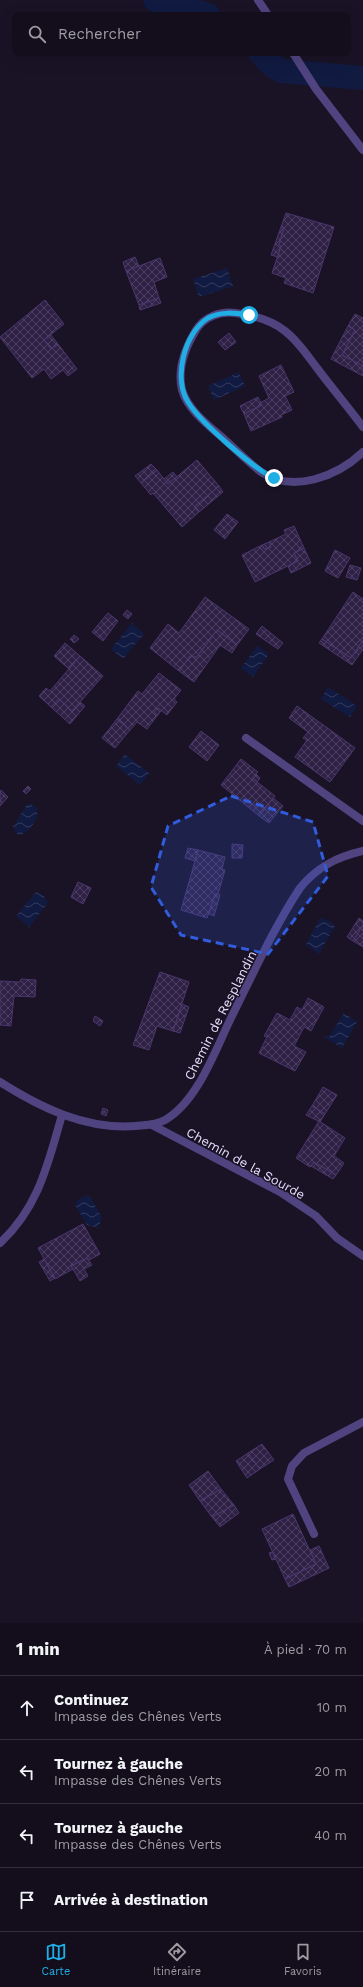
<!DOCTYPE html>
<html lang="fr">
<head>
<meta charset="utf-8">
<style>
  :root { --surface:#140e1c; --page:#211c29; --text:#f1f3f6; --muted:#9d9ca3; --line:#332e3b; --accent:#1fafe4 }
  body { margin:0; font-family:"Work Sans",sans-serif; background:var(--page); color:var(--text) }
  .stop { position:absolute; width:12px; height:12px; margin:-9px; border:3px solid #1fafe4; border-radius:50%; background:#fff }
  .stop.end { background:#1fafe4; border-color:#fff; box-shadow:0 1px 4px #0008 }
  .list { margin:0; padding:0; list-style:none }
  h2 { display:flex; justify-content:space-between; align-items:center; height:52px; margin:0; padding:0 16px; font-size:17px }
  h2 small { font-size:13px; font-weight:400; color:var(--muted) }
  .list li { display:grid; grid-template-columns:26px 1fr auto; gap:12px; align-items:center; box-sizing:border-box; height:64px; padding:0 16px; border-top:1px solid var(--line) }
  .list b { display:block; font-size:15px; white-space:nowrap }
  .list p { margin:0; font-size:13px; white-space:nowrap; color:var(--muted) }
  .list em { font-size:13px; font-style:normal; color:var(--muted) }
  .icon { flex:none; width:22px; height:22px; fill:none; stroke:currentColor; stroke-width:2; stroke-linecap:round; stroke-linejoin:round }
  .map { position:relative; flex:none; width:363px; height:1623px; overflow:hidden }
  .search { position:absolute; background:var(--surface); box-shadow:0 4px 16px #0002; left:12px; right:12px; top:12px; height:44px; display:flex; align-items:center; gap:10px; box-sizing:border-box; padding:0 14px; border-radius:8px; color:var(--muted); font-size:15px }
  .sheet { height:308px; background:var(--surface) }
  nav { display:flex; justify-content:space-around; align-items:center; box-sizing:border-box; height:56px; border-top:1px solid var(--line); background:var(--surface); font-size:11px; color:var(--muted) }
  nav a { display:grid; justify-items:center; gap:2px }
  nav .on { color:var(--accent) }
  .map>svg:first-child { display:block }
</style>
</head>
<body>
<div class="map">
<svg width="363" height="1623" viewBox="0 0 363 1623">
  <defs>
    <pattern id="water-waves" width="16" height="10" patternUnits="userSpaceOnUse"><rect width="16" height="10" fill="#111a41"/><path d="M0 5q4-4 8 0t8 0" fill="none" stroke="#343b5d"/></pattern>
    <pattern id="building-cross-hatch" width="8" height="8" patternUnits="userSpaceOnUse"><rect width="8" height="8" fill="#2f2145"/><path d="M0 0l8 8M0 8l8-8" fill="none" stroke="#4d4161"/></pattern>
  </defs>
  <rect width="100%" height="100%" fill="#1a1326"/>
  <path fill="url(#water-waves)" d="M227,268L233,286L199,297L193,279Z
    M239,372L245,386L214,400L208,386Z
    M132,623L144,634L123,659L111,649Z
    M257,646L269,654L253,677L241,668Z
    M328,687L357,706L350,717L321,699Z
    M125,754L149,773L140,785L116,766Z
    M27,804L33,805L37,808C40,818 28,835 18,835L13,827Z
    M36,892L43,895L48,903L29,927L16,916Z
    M320,918L331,922L335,926L319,954L306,945Z
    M344,1013L357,1022L342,1048L324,1037L325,1035L329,1037Z
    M87,1195L91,1198L102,1218L98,1228L87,1225L75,1205L78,1200Z"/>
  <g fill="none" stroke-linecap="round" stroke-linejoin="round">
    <path stroke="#111a41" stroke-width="24" d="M155,0L208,15
      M260,53L273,66L281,71L363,78"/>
  </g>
  <path fill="url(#building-cross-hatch)" stroke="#4b366e" d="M286,213L334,227L313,293L284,283L286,278L272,273L281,246L279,245L284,228L281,227Z
    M281,227L284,228L279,245L281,246L278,257L271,255Z
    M135,257L139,266L126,271L123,262Z
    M160,258L167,277L154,282L159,298L139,305L126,271Z
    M159,298L161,303L140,310L139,305Z
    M45,300L64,324L44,340L51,349L58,344L77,369L68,376L63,370L51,379L44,369L32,378L0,337Z
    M355,314L363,318V366L342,355L355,330L348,326Z
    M348,326L355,330L342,355L363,366V376L331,359Z
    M229,333L236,342L225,350L218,342Z
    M51,335L58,344L51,349L44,340Z
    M281,365L294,392L285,396L292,410L281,415L282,417L251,431L244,414L262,405L260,403L269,398L259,376Z
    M258,397L262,405L244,414L240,406Z
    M197,460L219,486L194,507L199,512L182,527L153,493L151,495L141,483L157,470L168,484Z
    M151,464L157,470L141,483L135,476Z
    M173,472L177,477L168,484L164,479Z
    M219,486L223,492L199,512L194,507Z
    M227,514L238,522L225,539L214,530Z
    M294,526L304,548L294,553L298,561L255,582L242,555L262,545L264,549L271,547L269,542L286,534L284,530Z
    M269,542L271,547L264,549L262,545Z
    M304,548L311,563L291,573L288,566L298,561L294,553Z
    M335,550L350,558L338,578L325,571Z
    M350,565L361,568L357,580L346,577Z
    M353,592L363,599V640L351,658L322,639Z
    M205,597L249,629L237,645L217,630L196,658L191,655L179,671L150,648L168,624L179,633Z
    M127,610L132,614L128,619L123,615Z
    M108,613L118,621L103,641L92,632Z
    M262,626L283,643L278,649L256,634Z
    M217,630L237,645L232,653L220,645L194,682L179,671L191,655L196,658Z
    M74,635L79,639L74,643L70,639Z
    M322,639L351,658L363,640V649L352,665L319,643Z
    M65,643L80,656L69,669L54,656Z
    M80,656L103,676L72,711L59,699L51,707L39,696L46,688L50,691Z
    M159,673L181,690L174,699L177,702L167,715L158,708L154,712L157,716L147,729L137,722L130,730L117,719L138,691L142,694Z
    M59,699L72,711L80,702L85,706L70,724L51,707Z
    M297,706L355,748L330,782L295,757L307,740L303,738L308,732L289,718Z
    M158,708L161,711L157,716L154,712Z
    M117,719L130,730L115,748L102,738Z
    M201,731L219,745L207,761L189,747Z
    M241,759L258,772L252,778L275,796L259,816L221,785Z
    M256,774L260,778L257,782L252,778Z
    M28,786L31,789L26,794L23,791Z
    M1,790L8,797L0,806V792Z
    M273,798L283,806L269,823L259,816Z
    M232,844L243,845L242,858H232Z
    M188,848L198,850L195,861L185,858Z
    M198,850L225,857L222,869L225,870L218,894H215L207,918L181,910Z
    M78,882L91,888L83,904L71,897Z
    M215,894L220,895L214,916L209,914Z
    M359,918L363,921V925L353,941L347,937Z
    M363,925V947L353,941Z
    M160,972L189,982L173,1031L157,1026L149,1050L133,1045Z
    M21,979L36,980L35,997L14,996L11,1026L0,1025V981L20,982Z
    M308,998L324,1007L311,1031L304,1027L294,1046L306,1052L295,1071L259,1053L267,1037L264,1036L277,1013L290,1020L297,1007L302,1010Z
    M182,1004L189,1007L180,1033L173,1031Z
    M95,1016L103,1021L100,1026L93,1021Z
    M323,1087L337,1095L325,1114L312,1106Z
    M312,1106L325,1114L320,1122L306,1115Z
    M103,1108L108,1110L106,1116L101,1114Z
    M319,1121L345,1138L334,1156L344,1163L336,1175L314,1162L310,1167L296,1158Z
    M314,1162L336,1175L333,1179L311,1166Z
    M83,1224L100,1254L89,1260L87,1258L71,1266L73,1269L55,1279L38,1248Z
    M87,1258L92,1265L84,1269L88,1276L80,1281L71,1266Z
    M44,1259L55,1278L50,1281L39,1262Z
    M262,1444L274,1460L260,1469L248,1453Z
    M248,1453L260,1469L247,1478L236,1461Z
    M208,1471L221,1489L200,1501L189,1485Z
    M221,1489L234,1505L212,1517L200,1501Z
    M234,1505L239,1513L220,1527L212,1517Z
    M293,1514L316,1564L285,1579L262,1529Z
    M319,1546L329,1568L289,1587L285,1579L316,1564L310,1550Z
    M273,1552L276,1559L272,1560L269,1553Z"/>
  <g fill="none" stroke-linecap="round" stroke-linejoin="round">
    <path stroke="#504480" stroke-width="8" d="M314,1534L288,1479L292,1466L304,1453L363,1422"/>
    <path stroke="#504480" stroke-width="8" d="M258,0L268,15
      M293,53L316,89L363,150
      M363,427C348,407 332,388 317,368C307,355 298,341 285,331C271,320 253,315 235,313C220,311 204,317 196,330C185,348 177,369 182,390C188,410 208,425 223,438C235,449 248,462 261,472C293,494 338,476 363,452
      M246,738L363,821
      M152,1125L280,1192L316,1216L337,1238L363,1256
      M0,1243C39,1207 48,1163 62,1115"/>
    <path stroke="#504480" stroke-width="8" d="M0,1082C41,1108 86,1130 136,1126C146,1125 156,1125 165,1120C197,1102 215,1051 230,1020C252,976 273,929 300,888C317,867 337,857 363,851"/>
  </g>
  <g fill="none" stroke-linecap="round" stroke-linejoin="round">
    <path stroke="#1fafe4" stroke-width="5" d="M249,315C235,313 221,311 208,318C184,333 173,379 188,402C200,422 253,468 274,478"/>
  </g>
  <path fill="#315cdc" fill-opacity="0.2" stroke="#315cdc" stroke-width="3" stroke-dasharray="8 5" stroke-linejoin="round" d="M231,796L313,822L328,876L268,954L181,935L151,887L168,826Z"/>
  <g text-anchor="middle" stroke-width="3" stroke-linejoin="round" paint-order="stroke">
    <g font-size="13" fill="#e5ddfb" stroke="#1a1326">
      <text transform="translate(220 1015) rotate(-63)" y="5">Chemin de Resplandin</text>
      <text transform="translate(246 1163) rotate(29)" y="5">Chemin de la Sourde</text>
    </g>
  </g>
</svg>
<div class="stop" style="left:249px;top:315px"></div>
<div class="stop end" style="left:274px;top:478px"></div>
<div class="search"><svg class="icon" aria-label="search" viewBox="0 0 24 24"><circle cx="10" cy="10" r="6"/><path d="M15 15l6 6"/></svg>Rechercher</div>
</div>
<section class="sheet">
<h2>1 min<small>À pied · 70 m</small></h2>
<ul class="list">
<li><svg class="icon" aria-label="ahead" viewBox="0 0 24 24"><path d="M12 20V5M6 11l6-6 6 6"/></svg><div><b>Continuez</b><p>Impasse des Chênes Verts</p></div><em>10 m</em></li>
<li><svg class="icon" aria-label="left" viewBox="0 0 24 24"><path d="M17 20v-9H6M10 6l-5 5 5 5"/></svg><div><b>Tournez à gauche</b><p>Impasse des Chênes Verts</p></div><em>20 m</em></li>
<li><svg class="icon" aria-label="left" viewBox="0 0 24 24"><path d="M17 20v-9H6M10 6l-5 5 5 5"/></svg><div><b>Tournez à gauche</b><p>Impasse des Chênes Verts</p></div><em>40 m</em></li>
<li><svg class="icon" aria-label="arrive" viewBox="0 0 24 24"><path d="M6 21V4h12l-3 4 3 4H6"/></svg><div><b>Arrivée à destination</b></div></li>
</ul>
</section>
<nav>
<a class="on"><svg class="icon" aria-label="map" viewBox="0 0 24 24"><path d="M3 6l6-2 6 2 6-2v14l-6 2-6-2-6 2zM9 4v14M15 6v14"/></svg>Carte</a>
<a><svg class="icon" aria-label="directions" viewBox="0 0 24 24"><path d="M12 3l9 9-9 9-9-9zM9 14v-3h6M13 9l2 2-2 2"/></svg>Itinéraire</a>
<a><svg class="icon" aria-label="saved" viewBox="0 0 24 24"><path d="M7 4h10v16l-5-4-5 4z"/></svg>Favoris</a>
</nav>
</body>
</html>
